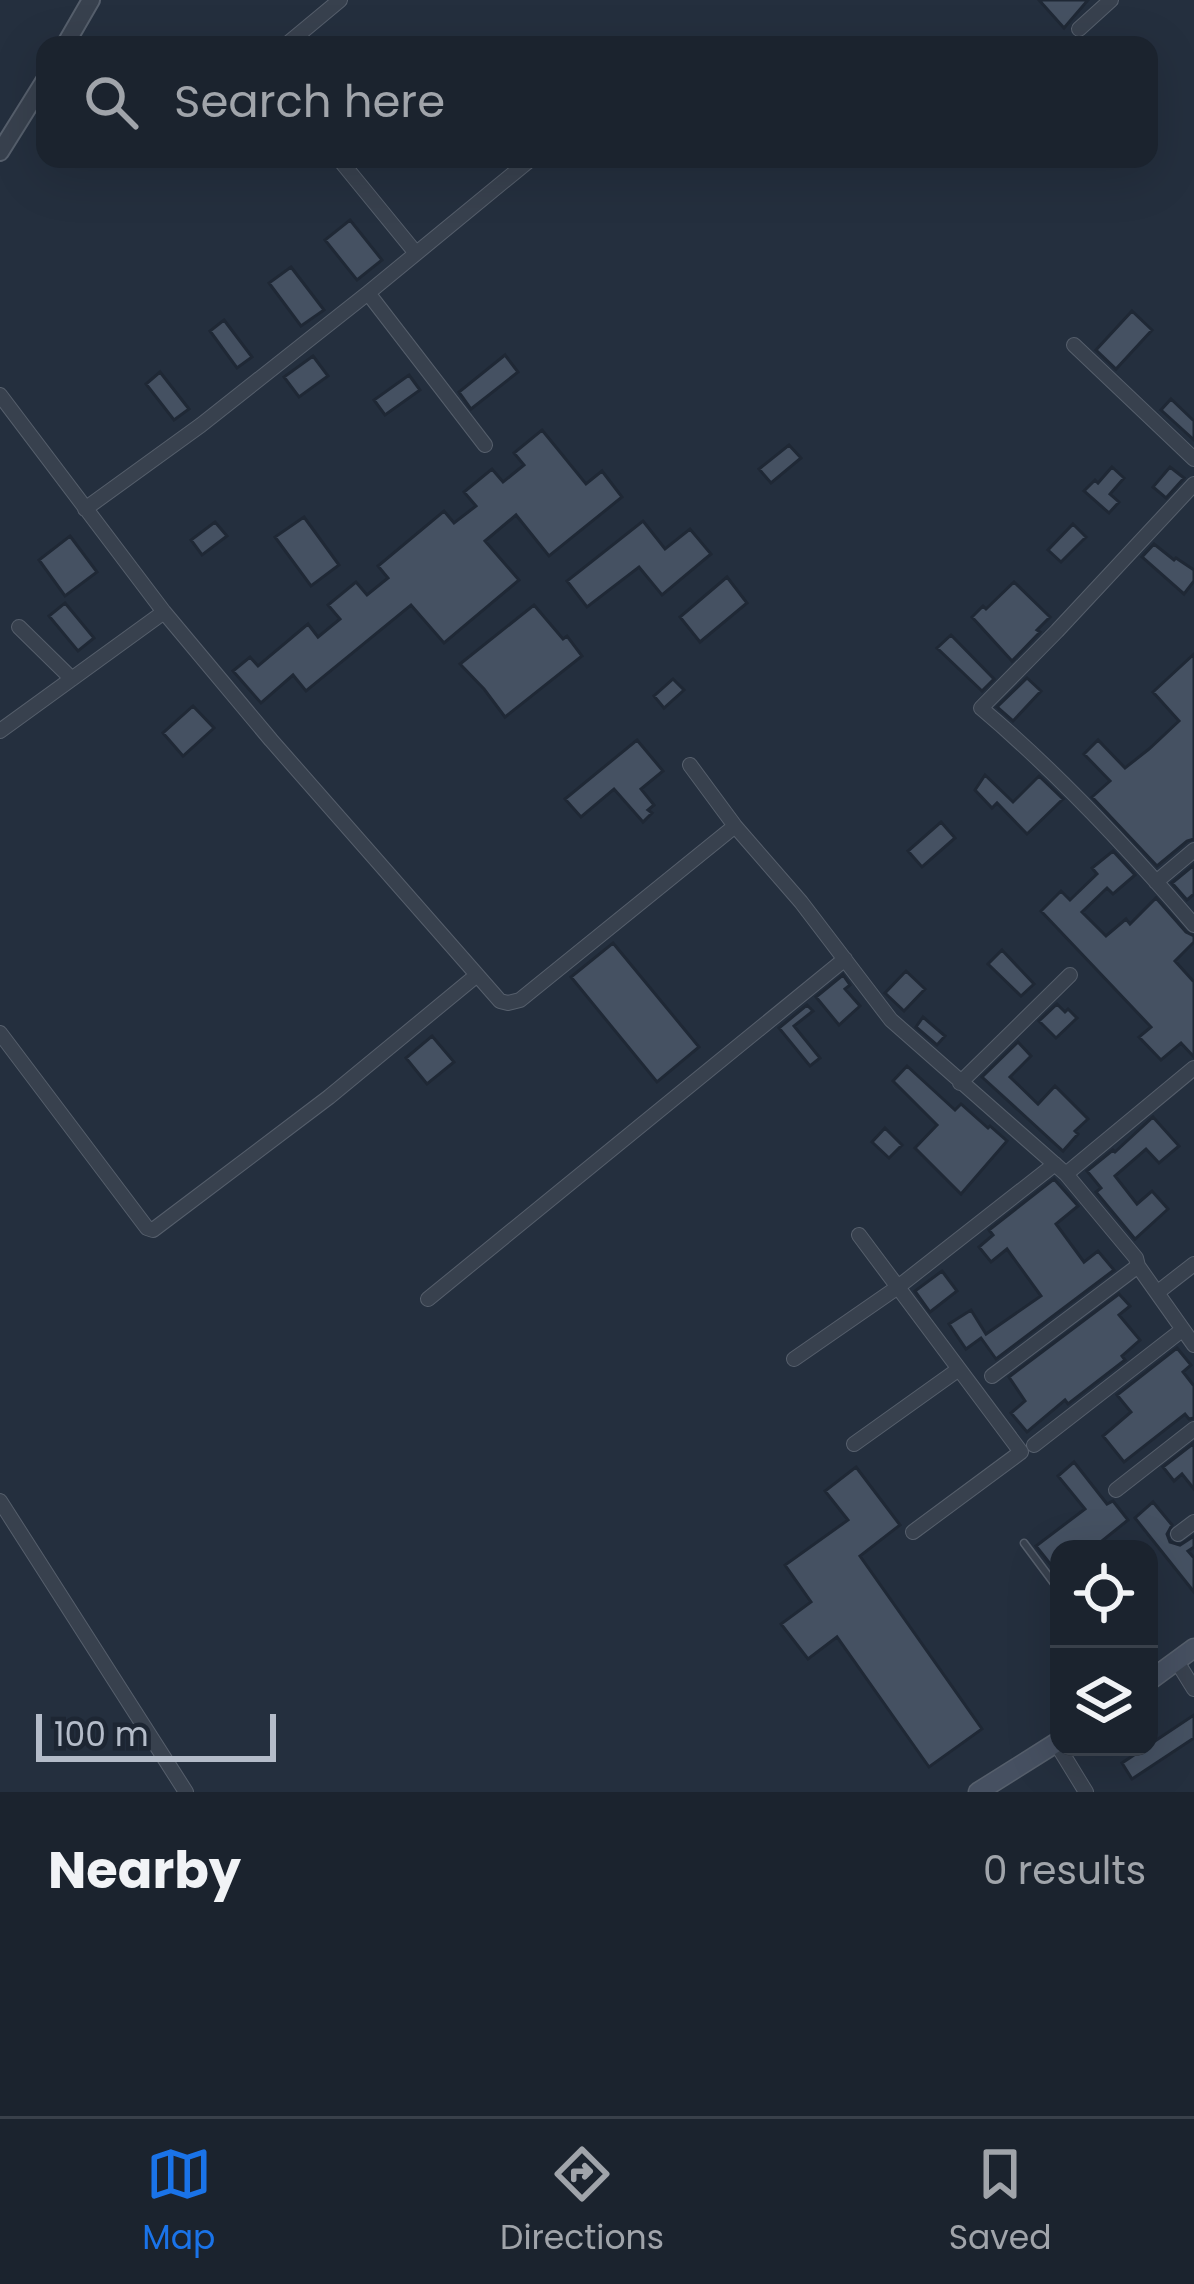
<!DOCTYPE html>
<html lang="en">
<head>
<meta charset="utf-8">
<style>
  :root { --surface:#1b232e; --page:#282f3a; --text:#f1f3f6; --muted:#a0a4aa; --line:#39404a; --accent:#1a73e8 }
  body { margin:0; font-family:Poppins,sans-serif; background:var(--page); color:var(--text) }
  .controls { position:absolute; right:36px; bottom:36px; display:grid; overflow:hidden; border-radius:24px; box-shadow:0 12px 48px #0002 }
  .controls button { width:108px; height:108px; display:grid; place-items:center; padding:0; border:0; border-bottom:3px solid var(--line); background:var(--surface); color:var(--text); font:60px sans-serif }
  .scale { position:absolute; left:36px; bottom:30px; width:240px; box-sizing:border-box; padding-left:12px; border:6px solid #b4bcc9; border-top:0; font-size:33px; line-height:42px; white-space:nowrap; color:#b4bcc9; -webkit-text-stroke:9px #1d2633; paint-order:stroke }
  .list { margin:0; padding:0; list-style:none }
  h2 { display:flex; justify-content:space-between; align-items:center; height:156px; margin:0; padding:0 48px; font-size:51px }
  h2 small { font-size:39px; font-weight:400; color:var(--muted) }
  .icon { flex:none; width:66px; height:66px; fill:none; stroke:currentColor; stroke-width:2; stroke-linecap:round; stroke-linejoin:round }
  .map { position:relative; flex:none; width:1194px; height:1792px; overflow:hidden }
  .search { position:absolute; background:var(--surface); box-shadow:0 12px 48px #0002; left:36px; right:36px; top:36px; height:132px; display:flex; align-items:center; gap:30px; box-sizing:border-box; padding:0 42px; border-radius:24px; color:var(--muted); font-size:45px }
  .sheet { height:324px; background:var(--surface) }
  nav { display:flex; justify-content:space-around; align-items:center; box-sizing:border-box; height:168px; border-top:3px solid var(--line); background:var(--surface); font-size:33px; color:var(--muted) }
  nav a { display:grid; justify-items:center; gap:6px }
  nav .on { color:var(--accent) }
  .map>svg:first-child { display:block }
</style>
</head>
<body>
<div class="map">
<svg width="1194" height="1792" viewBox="0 0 1194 1792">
  <rect width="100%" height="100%" fill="#242f3e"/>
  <path fill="#455162" stroke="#1f2835" stroke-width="3" d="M1039,0H1088L1064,28Z
    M350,220L382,260L357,280L325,240Z
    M291,267L324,310L301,326L269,283Z
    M1132,311L1152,330L1116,369L1096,350Z
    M224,320L252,357L237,368L210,331Z
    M505,355L518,372L471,409L459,392Z
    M313,356L328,376L299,397L284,377Z
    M160,372L189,409L174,420L146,384Z
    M409,375L420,390L385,415L374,400Z
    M1171,399L1194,421V440L1161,410Z
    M542,430L586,484L602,471L622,497L549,556L516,515L485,541L519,580L444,643L411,605L306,691L293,675L261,703L233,671L250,657L258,666L308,624L318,637L340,619L328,605L356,582L367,595L388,578L378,566L444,511L454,523L476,506L464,492L492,469L503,482L524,465L514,453Z
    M789,445L801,458L771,483L759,469Z
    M1112,467L1124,478L1110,494L1119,502L1109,513L1084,491L1095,480L1098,483Z
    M1170,467L1184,478L1166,498L1153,487Z
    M304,517L339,565L311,586L275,537Z
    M643,521L665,549L690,529L711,554L662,595L639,567L587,607L567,581Z
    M215,522L227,536L202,555L191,540Z
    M1073,524L1086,537L1061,562L1048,550Z
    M70,536L97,572L65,596L39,560Z
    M1154,544L1174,560L1176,558L1194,570V581L1184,594L1142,557Z
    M727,577L747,603L700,642L680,617Z
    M1014,582L1050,617L1037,630L1040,632L1012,661L972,617L983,606L986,609Z
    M65,603L94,638L78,651L49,616Z
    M534,605L563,639L567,636L582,656L505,717L484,689L460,664Z
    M951,635L994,679L982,691L937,648Z
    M1194,654V839L1187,841L1157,866L1092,797L1110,781L1084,754L1098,740L1125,768L1149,749L1179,721L1153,692Z
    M1027,678L1041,691L1013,721L997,707Z
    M673,679L684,690L664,708L654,696Z
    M193,706L214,728L183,756L163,733Z
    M637,740L663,771L641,789L654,805L648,810L652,813L643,822L614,789L581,817L565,799Z
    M985,775L1013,802L1039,776L1063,799L1027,834L997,803L992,808L975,790Z
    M941,822L955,838L922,867L908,851Z
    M1113,851L1135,875L1113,894L1107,888L1082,912L1106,936L1126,919L1130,924L1156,898L1186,932L1194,936V942L1175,961L1194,982V1057L1181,1043L1161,1060L1139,1037L1151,1027L1041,911L1061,891L1070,900L1097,874L1092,868Z
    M1194,865V894L1187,900L1172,883Z
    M613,943L699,1047L657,1082L571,977Z
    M1002,950L1034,984L1021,996L988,964Z
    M906,971L925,989L904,1011L885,993Z
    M843,975L850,985L845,989L860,1006L839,1025L816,997Z
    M1057,1004L1065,1012L1068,1009L1077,1018L1056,1038L1039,1021Z
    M807,1005L813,1011L794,1026L820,1058L810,1066L779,1028Z
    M923,1017L945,1036L937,1045L916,1027Z
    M432,1036L454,1062L427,1084L406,1058Z
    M1018,1042L1031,1056L1010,1077L1038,1104L1055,1086L1088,1119L1075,1131L1078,1134L1063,1151L982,1077Z
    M907,1066L955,1110L961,1104L988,1128L990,1126L1007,1141L961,1194L915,1148L937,1125L893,1081Z
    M1153,1117L1179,1146L1159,1163L1146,1149L1115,1176L1137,1204L1152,1191L1168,1209L1135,1239L1096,1192L1101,1188L1087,1171L1113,1150L1115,1152Z
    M885,1128L902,1145L889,1158L872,1142Z
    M1054,1179L1078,1206L1056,1224L1084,1262L1098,1251L1114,1270L996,1359L981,1338L966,1349L949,1324L971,1310L986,1334L1041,1296L1007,1249L991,1262L979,1247L993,1235L989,1230Z
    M942,1271L957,1291L930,1312L915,1291Z
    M1119,1294L1130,1306L1119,1315L1140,1340L1122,1356L1125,1360L1068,1404L1065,1400L1027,1432L1011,1413L1025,1401L1009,1377Z
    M1177,1348L1191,1365L1183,1372L1194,1386V1418L1189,1419L1185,1414L1124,1462L1103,1436L1131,1412L1117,1395Z
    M1194,1443V1489L1182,1474L1174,1481L1163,1467Z
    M1074,1462L1107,1504L1113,1501L1128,1520L1092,1549H1059V1575L1036,1546L1085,1509L1058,1476Z
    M856,1467L900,1525L860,1556L982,1729L929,1767L837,1637L808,1659L781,1624L811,1602L785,1565L848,1520L825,1491Z
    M1153,1502L1172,1525L1167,1534L1170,1542L1180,1545L1194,1536V1547L1188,1551L1194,1558V1592L1135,1518Z
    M1194,1715V1738L1132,1779L1122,1763Z"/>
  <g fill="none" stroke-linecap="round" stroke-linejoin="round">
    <defs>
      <path id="service" d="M1024,1543L1059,1590"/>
      <path id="minor" d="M1079,29L1111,0
        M286,45L340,0
        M339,159L415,252
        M368,293L485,445
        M1074,345L1194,459
        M0,395L164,612L271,740L500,1001L508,1003L520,1000L735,826
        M1194,484L1057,631L981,708C1058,773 1128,848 1194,925
        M85,509L201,425L368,293L531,159
        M19,627L72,679
        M0,731L164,612
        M690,765L735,826L801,902L891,1020L1066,1174L1194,1068
        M1156,882L1194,850
        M0,1033L147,1228L153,1230L329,1097L477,975
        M960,1083L1070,975
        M1066,1174L1136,1258L1138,1266L1194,1345
        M859,1235L1021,1452L913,1532
        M1158,1292L1194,1264
        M428,1299L845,959
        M794,1359L898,1287L1055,1164
        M992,1376L1138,1266
        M854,1444L959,1369
        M1034,1445L1182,1330
        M1116,1490L1194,1429
        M0,1501L186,1792
        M1178,1534L1194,1522
        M1176,1660L1194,1689
        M1056,1743L1086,1792"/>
      <path id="tertiary" d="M65,45L91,0
        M0,152L45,80"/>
      <path id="secondary" d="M1149,1681L1194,1648
        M978,1792L1059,1741"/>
    </defs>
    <use href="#service" stroke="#565f6c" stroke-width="9"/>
    <use href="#minor" stroke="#565f6c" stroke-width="16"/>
    <use href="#tertiary" stroke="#565f6c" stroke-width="20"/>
    <use href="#secondary" stroke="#565f6c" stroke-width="21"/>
    <use href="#service" stroke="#38414e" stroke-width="6"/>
    <use href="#minor" stroke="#38414e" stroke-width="14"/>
    <use href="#tertiary" stroke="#38414e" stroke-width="16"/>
    <use href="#secondary" stroke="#465061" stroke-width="18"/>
  </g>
</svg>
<div class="controls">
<button><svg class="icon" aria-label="locate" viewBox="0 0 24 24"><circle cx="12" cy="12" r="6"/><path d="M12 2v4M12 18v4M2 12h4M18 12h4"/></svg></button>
<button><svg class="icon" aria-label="layers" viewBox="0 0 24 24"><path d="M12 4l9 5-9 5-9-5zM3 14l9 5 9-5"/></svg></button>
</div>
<div class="scale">100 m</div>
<div class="search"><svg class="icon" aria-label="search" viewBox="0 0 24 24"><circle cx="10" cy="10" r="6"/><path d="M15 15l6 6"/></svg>Search here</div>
</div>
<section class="sheet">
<h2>Nearby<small>0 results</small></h2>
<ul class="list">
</ul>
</section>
<nav>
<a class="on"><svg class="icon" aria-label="map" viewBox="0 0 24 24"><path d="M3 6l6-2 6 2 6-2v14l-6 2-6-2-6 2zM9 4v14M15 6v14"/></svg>Map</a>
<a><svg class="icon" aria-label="directions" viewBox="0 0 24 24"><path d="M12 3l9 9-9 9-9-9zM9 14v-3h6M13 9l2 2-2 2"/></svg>Directions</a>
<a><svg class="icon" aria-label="saved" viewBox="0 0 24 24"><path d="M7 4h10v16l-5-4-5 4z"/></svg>Saved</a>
</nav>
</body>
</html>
